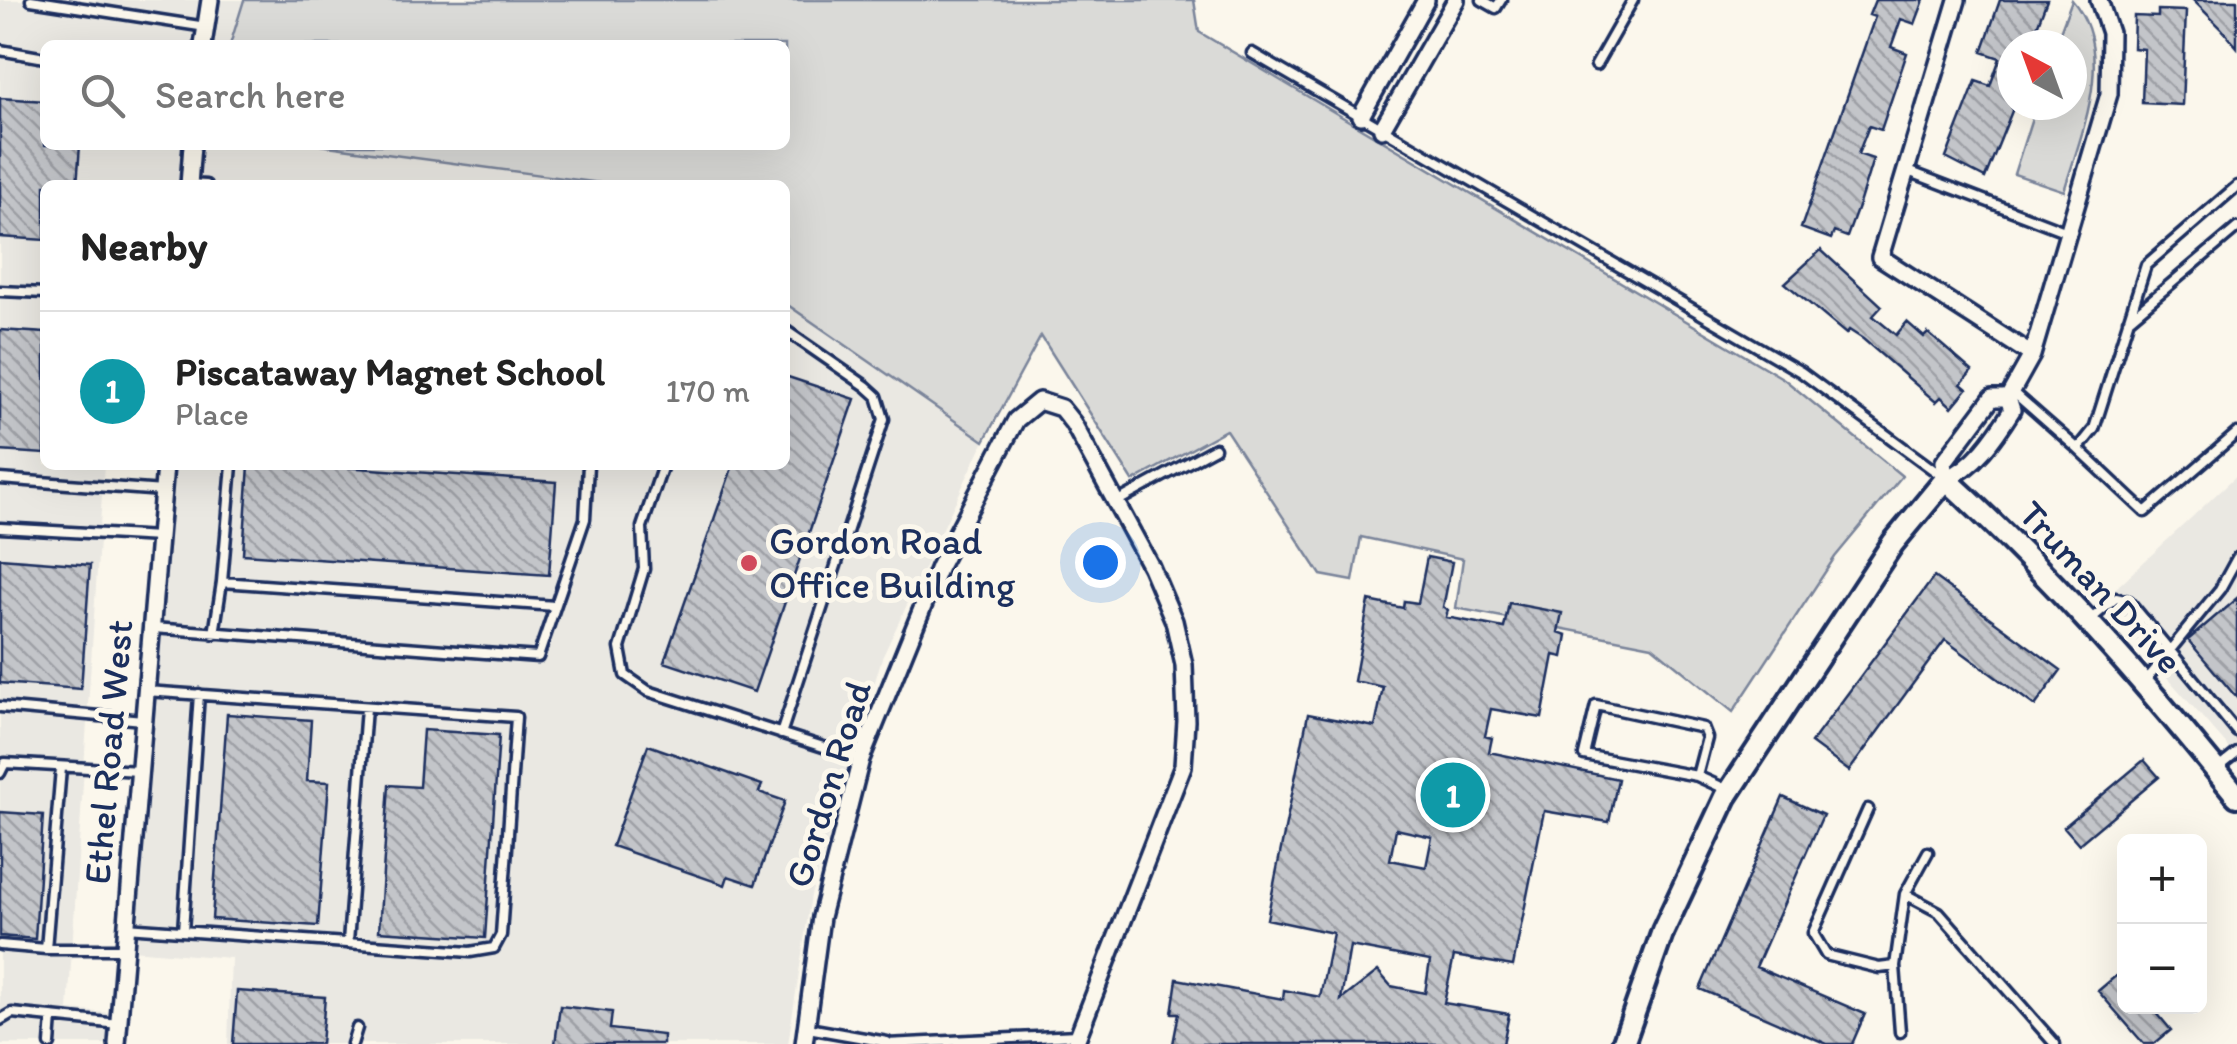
<!DOCTYPE html>
<html lang="en">
<head>
<meta charset="utf-8">
<style>
  :root { --surface:#fff; --page:#f2f2f2; --text:#222; --muted:#767676; --line:#e0e0e0; --accent:#7c3aed }
  body { margin:0; font-family:Itim,sans-serif; background:var(--page); color:var(--text) }
  .controls { position:absolute; right:30px; bottom:30px; display:grid; overflow:hidden; border-radius:15px; box-shadow:0 10px 40px #0002 }
  .controls button { width:90px; height:90px; display:grid; place-items:center; padding:0; border:0; border-bottom:2px solid var(--line); background:var(--surface); color:var(--text); font:50px sans-serif }
  .compass { position:absolute; left:1997px; top:30px; width:90px; height:90px; border-radius:50%; background:var(--surface); box-shadow:0 10px 40px #0002; rotate:319deg }
  .you { position:absolute; left:1100px; top:562px; width:35px; height:35px; margin:-25px; border:8px solid #fff; border-radius:50%; background:#1a73e8; box-shadow:0 0 0 15px #1a73e833 }
  .badge { display:grid; place-items:center; width:65px; height:65px; border-radius:50%; background:var(--accent); color:#fff; font-size:32px; font-weight:700 }
  .pin { position:absolute; translate:-50% -50%; border:5px solid #fff; box-shadow:0 2px 10px #0006 }
  .list { margin:0; padding:0; list-style:none }
  h2 { display:flex; justify-content:space-between; align-items:center; height:130px; margin:0; padding:0 40px; font-size:42px }
  h2 small { font-size:32px; font-weight:400; color:var(--muted) }
  .list li { display:grid; grid-template-columns:65px 1fr auto; gap:30px; align-items:center; box-sizing:border-box; height:160px; padding:0 40px; border-top:2px solid var(--line) }
  .list b { display:block; font-size:38px; white-space:nowrap }
  .list p { margin:0; font-size:32px; white-space:nowrap; color:var(--muted) }
  .list em { font-size:32px; font-style:normal; color:var(--muted) }
  .icon { flex:none; width:55px; height:55px; fill:none; stroke:currentColor; stroke-width:2; stroke-linecap:round; stroke-linejoin:round }
  .map { position:relative; flex:none; width:2237px; height:1044px; overflow:hidden }
  .search { position:absolute; background:var(--surface); box-shadow:0 10px 40px #0002; left:40px; top:40px; width:750px; height:110px; display:flex; align-items:center; gap:25px; box-sizing:border-box; padding:0 35px; border-radius:15px; color:var(--muted); font-size:38px }
  .panel { position:absolute; background:var(--surface); box-shadow:0 10px 40px #0002; left:40px; top:180px; width:750px; height:290px; border-radius:15px }
  .map>svg:first-child { display:block }
</style>
</head>
<body>
<div class="map">
<svg width="2237" height="1044" viewBox="0 0 2237 1044">
  <defs>
    <pattern id="building-back-hatch" width="6" height="6" patternUnits="userSpaceOnUse" patternTransform="scale(2.5)"><rect width="6" height="6" fill="#c3c5c9"/><path d="M-1 5l2 2M0 0l6 6M5-1l2 2" fill="none" stroke="#9ea0a6"/></pattern>
  </defs>
  <rect width="100%" height="100%" fill="#fbf7ec"/>
  <filter id="ink" filterUnits="userSpaceOnUse"><feTurbulence type="fractalNoise" baseFrequency=".01" numOctaves="2"/><feDisplacementMap in="SourceGraphic" scale="20" xChannelSelector="R" yChannelSelector="G"/><feConvolveMatrix kernelMatrix="1 2 1 2 8 2 1 2 1" color-interpolation-filters="sRGB"/></filter>
  <g filter="url(#ink)">
    <path fill="#eae8e2" d="M0,0H244L230,45H45V145H320L615,185H45V465H104L68,1010L127,1014L126,1044H0Z
      M785,303L984,441L882,658L811,895L788,1044H228L231,958L131,950L166,465H785Z
      M2237,475V757L2101,602Z"/>
    <path fill="#dadad7" stroke="#7a849a" stroke-width="2.5" d="M244,0H1194L1199,32L1784,379L1902,476L1835,557L1733,712L1652,646L1456,608L1463,559L1361,537L1353,581L1321,575L1226,430L1133,481L1041,336L984,441L785,303V185H615L320,145H785V45H230Z
      M2072,0C2117,52 2081,134 2064,191L2014,174L2036,105H2072V45H2055Z"/>
    <path fill="url(#building-back-hatch)" stroke="#1b2f5e" stroke-width="2.5" fill-rule="evenodd" d="M1875,0H1924L1915,24L1901,19L1891,47L1907,53L1881,130L1869,126L1858,154L1873,159L1859,204L1847,237L1834,232L1831,239L1801,228L1875,17L1869,15Z
      M2000,0H2047L2030,45H2012V111L1985,178L1946,158L1976,81L1990,86L2000,58L1982,52Z
      M2193,0H2237V47L2221,28Z
      M2158,10L2186,11L2182,105L2142,103L2144,49L2133,48L2134,16L2158,17Z
      M0,98L45,101V145H80L77,185H45V240L0,237Z
      M1821,250L1882,306L1873,316L1896,335L1907,322L1924,337L1928,333L1972,371L1961,384L1967,389L1952,407L1941,397L1936,402L1863,339L1849,330L1846,334L1785,283Z
      M0,330L45,333V454L0,451Z
      M785,376L855,399L754,692L664,662L733,465H785Z
      M249,465H315L556,482L549,575L243,554Z
      M1427,557L1452,562L1443,608L1448,610L1446,617L1504,628L1509,603L1562,613L1558,632L1567,635L1563,657L1554,655L1542,718L1491,709L1485,736L1492,738L1489,752L1618,779L1609,822L1544,811L1513,966L1454,956L1444,1003L1509,1014L1503,1044H1173L1179,1013H1172L1177,979L1283,999L1284,990L1320,997L1333,933L1267,919L1308,714L1375,727L1383,687L1354,681L1369,601L1403,608L1404,601L1418,603ZM1396,829L1432,837L1426,867L1390,860ZM1350,946L1430,961L1425,993L1391,986L1378,971L1341,1000Z
      M0,558L90,565L81,689L0,683Z
      M1934,577L2061,670L2035,706L1945,640L1849,771L1811,743Z
      M2237,598V698L2188,640Z
      M227,714L311,720L307,781L329,782L318,926L212,919Z
      M423,730L499,735L485,938L379,931L389,785L419,787Z
      M648,745L762,785L759,792L785,801L755,885L728,876L725,885L612,846Z
      M2144,760L2159,777L2079,844L2064,827Z
      M1783,797L1823,815L1756,967L1865,1014L1852,1044H1827L1700,989Z
      M0,812L43,815L35,939L0,936Z
      M2124,969V1006H2151L2171,1030L2154,1044H2144L2098,991Z
      M237,991L325,997L321,1044H233Z
      M560,1006L612,1012L610,1029L663,1035V1044H555Z"/>
    <g fill="none" stroke-linecap="round" stroke-linejoin="round">
      <defs>
        <path id="service" d="M31,0L206,27
          M1482,0L1496,8L1501,0
          M0,50L45,58
          M1252,53L1801,372L1946,479
          M1596,65L1633,0
          M1908,171L2067,232
          M189,184L206,185
          M0,291L45,293
          M2128,320L2237,228
          M2012,391L2078,449L2094,429L2146,265L2237,186
          M2078,449L2145,512L2237,433
          M663,465L642,527L644,569L620,648L625,675L648,691L861,759
          M0,479L163,491
          M1116,502L1215,448
          M0,528L159,537
          M222,582L232,465
          M2090,620L2116,598L2129,601L2237,732
          M153,628L538,657L585,519L588,465
          M214,634L222,582L555,606
          M2144,682L2220,589L2237,558
          M0,707L143,720
          M781,734L884,419L877,396L866,386L785,330
          M2217,769L2237,753
          M0,773L5,763L139,771
          M1697,776L1707,738L1703,728L1596,705L1584,755L1697,776L1730,791
          M1868,809L1813,933L1826,955L1879,968L1895,966L1905,894L1928,852
          M1905,894L1939,912L2055,1044
          M126,927L470,952L494,948L501,935L516,717L146,691
          M183,931L199,694
          M348,942L366,708
          M0,945L46,949L61,768
          M46,949H124
          M1895,966L1900,1032
          M0,1020L12,1013L119,1024
          M808,1028L887,1042
          M50,1044L52,1018
          M352,1044L357,1028
          M886,1044L1077,1035"/>
        <path id="minor" d="M1957,0L1880,257L2032,355
          M203,45L210,0
          M1361,116L1426,0
          M1382,129L1456,0
          M189,185L192,145
          M2008,398H1992L1944,462L1946,479C1975,467 1995,437 2012,410L2008,398L2032,355L2109,94L2110,33L2099,0
          M117,1044L165,465
          M804,1044L821,917L861,759L939,567L1016,420L1039,401L1061,408L1073,423L1151,567L1174,621L1184,665L1186,721L1183,766L1075,1044"/>
        <path id="tertiary" d="M1623,1044L1663,931L1726,797L1893,543L1946,479C2053,577 2146,683 2237,796"/>
      </defs>
      <use href="#service" stroke="#1b2f5e" stroke-width="15"/>
      <use href="#minor" stroke="#1b2f5e" stroke-width="22"/>
      <use href="#tertiary" stroke="#1b2f5e" stroke-width="28"/>
      <use href="#service" stroke="#fbf7ec" stroke-width="8"/>
      <use href="#minor" stroke="#fbf7ec" stroke-width="15"/>
      <use href="#tertiary" stroke="#fbf7ec" stroke-width="20"/>
    </g>
  </g>
  <circle fill="#d1495b" stroke="#fbf7ec" stroke-width="4" cx="749" cy="563" r="10"/>
  <g text-anchor="middle" stroke-width="10" stroke-linejoin="round" paint-order="stroke">
    <g font-size="38" fill="#1b2f5e" stroke="#fbf7ec" text-anchor="start">
      <text x="769" y="554">Gordon Road<tspan x="769" dy="44">Office Building</tspan></text>
    </g>
    <g font-size="38" fill="#1b2f5e" stroke="#fbf7ec">
      <text transform="translate(2101 587) rotate(47)" y="13">Truman Drive</text>
      <text transform="translate(108 752) rotate(-85)" y="13">Ethel Road West</text>
      <text transform="translate(828 784) rotate(-73)" y="13">Gordon Road</text>
    </g>
  </g>
</svg>
<div class="controls">
<button>+</button>
<button>−</button>
</div>
<svg class="compass" viewBox="-18 -18 36 36"><path d="M0-13l5 13h-10z" fill="#e53935"/><path d="M0 13l5-13h-10z" fill="#767676"/></svg>
<div class="you"></div>
<div class="pin badge" style="left:1453px;top:795px;background:#0f9aa8">1</div>
<div class="search"><svg class="icon" aria-label="search" viewBox="0 0 24 24"><circle cx="10" cy="10" r="6"/><path d="M15 15l6 6"/></svg>Search here</div>
<section class="panel">
<h2>Nearby<small></small></h2>
<ul class="list">
<li><span class="badge" style="background:#0f9aa8">1</span><div><b>Piscataway Magnet School</b><p>Place</p></div><em>170 m</em></li>
</ul>
</section>
</div>
</body>
</html>
